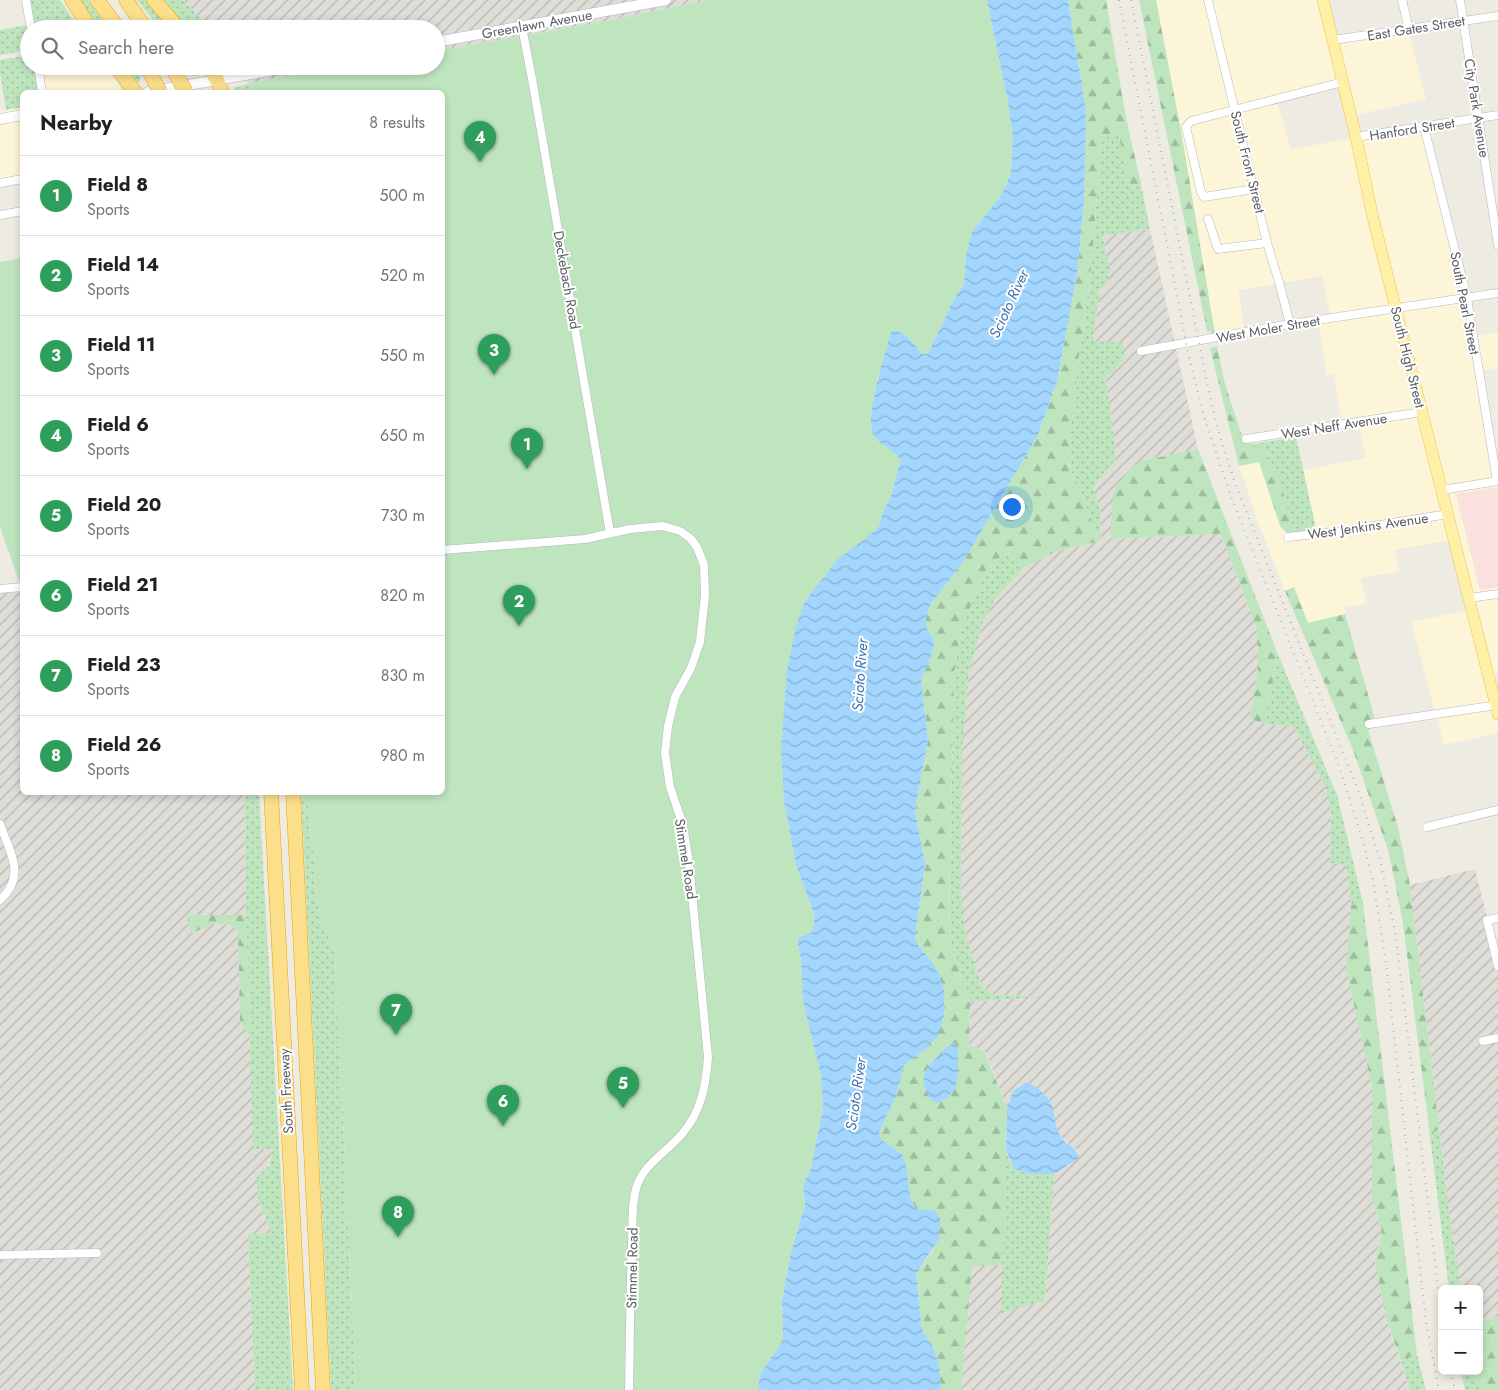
<!DOCTYPE html>
<html lang="en">
<head>
<meta charset="utf-8">
<style>
  :root { --surface:#fff; --page:#f2f2f2; --text:#202124; --muted:#757577; --line:#e0e0e0; --accent:#e83d2e }
  body { margin:0; font-family:Jost,sans-serif; background:var(--page); color:var(--text) }
  .controls { position:absolute; right:15px; bottom:15px; display:grid; overflow:hidden; border-radius:8px; box-shadow:0 2px 8px #0003 }
  .controls button { width:45px; height:45px; display:grid; place-items:center; padding:0; border:0; border-bottom:1px solid var(--line); background:var(--surface); color:var(--text); font:25px sans-serif }
  .you { position:absolute; left:1011px; top:506px; width:18px; height:18px; margin:-12px; border:4px solid #fff; border-radius:50%; background:#1a73e8; box-shadow:0 0 0 8px #1a73e833 }
  .badge { display:grid; place-items:center; width:32px; height:32px; border-radius:50%; background:var(--accent); color:#fff; font-size:16px; font-weight:700 }
  .pin { position:absolute; translate:-50% -41px; filter:drop-shadow(0 1px 2px #0008) }
  .pin::after { content:''; position:absolute; top:26px; width:18px; height:15px; background:inherit; clip-path:polygon(0 0,100% 0,50% 100%) }
  .list { margin:0; padding:0; list-style:none }
  h2 { display:flex; justify-content:space-between; align-items:center; height:65px; margin:0; padding:0 20px; font-size:21px }
  h2 small { font-size:16px; font-weight:400; color:var(--muted) }
  .list li { display:grid; grid-template-columns:32px 1fr auto; gap:15px; align-items:center; box-sizing:border-box; height:80px; padding:0 20px; border-top:1px solid var(--line) }
  .list b { display:block; font-size:19px; white-space:nowrap }
  .list p { margin:0; font-size:16px; white-space:nowrap; color:var(--muted) }
  .list em { font-size:16px; font-style:normal; color:var(--muted) }
  .icon { flex:none; width:28px; height:28px; fill:none; stroke:currentColor; stroke-width:2; stroke-linecap:round; stroke-linejoin:round }
  .map { position:relative; flex:none; width:1498px; height:1390px; overflow:hidden }
  .search { position:absolute; background:var(--surface); box-shadow:0 2px 8px #0003; left:20px; top:20px; width:425px; height:55px; display:flex; align-items:center; gap:12px; box-sizing:border-box; padding:0 18px; border-radius:28px; color:var(--muted); font-size:19px }
  .panel { position:absolute; background:var(--surface); box-shadow:0 2px 8px #0003; left:20px; top:90px; width:425px; height:705px; border-radius:8px }
  .map>svg:first-child { display:block }
</style>
</head>
<body>
<div class="map">
<svg width="1498" height="1390" viewBox="0 0 1498 1390">
  <defs>
    <pattern id="industrial-furrows" width="10" height="10" patternUnits="userSpaceOnUse" patternTransform="scale(1.25)"><rect width="10" height="10" fill="#dfddd7"/><path d="M-1 1l2-2M0 10L10 0M9 11l2-2" fill="none" stroke="#b8b6b2"/></pattern>
    <pattern id="grass-dots" width="8" height="8" patternUnits="userSpaceOnUse" patternTransform="scale(1.25)"><rect width="8" height="8" fill="#bfe5bf"/><path d="M2 2h.1M6 6h.1" fill="none" stroke="#9ebd9f" stroke-width="1.8" stroke-linecap="round"/></pattern>
    <pattern id="forest-firs" width="22" height="20" patternUnits="userSpaceOnUse" patternTransform="scale(1.25)"><rect width="22" height="20" fill="#bfe5bf"/><path d="M5 1l3.5 6h-7zM16 11l3.5 6h-7z" fill="#9ebd9f"/></pattern>
    <pattern id="water-waves" width="16" height="10" patternUnits="userSpaceOnUse" patternTransform="scale(1.25)"><rect width="16" height="10" fill="#a2d6fe"/><path d="M0 5q4-4 8 0t8 0" fill="none" stroke="#87b1d1"/></pattern>
  </defs>
  <rect width="100%" height="100%" fill="#edebe2"/>
  <path fill="#fdf5d7" d="M1156,0H1324L1334,40L1408,29L1426,99L1352,116L1343,82L1276,99L1291,149L1424,126L1473,336L1498,332V368L1479,371L1498,481V673L1489,675L1498,714V733L1444,745L1411,622L1469,610L1454,540L1394,550L1400,572L1361,578L1367,603L1344,608L1345,614L1307,623L1294,587L1285,591L1258,522L1239,466L1259,462L1280,526L1317,533L1302,470L1366,458L1358,423L1342,425L1334,374L1326,375L1319,321L1331,319L1322,276L1239,290L1244,330L1215,334L1181,131Z
    M34,66H107L112,72L122,92H38Z
    M22,107V176L0,180V112Z"/>
  <path fill="url(#industrial-furrows)" d="M183,0H708L601,22L436,51V29H206L200,18Z
    M222,66H347L249,83Z
    M1150,229L1198,449L1141,461L1110,539L1221,534L1257,629L1258,669L1250,719L1266,724L1294,727L1326,788L1331,812L1330,863L1346,865L1351,905L1346,968L1372,1087V1199L1382,1231L1375,1263L1387,1321L1410,1390H961L972,1265H1002V1313L1045,1301L1054,1174L1078,1158L1077,1150L1062,1138L1055,1127L1051,1103L1014,1091L1007,1109L986,1052L969,1044L970,1002L1035,997L992,994L982,986L966,936L961,894L962,751L969,671L983,622L995,599L1025,567L1055,552L1100,541L1101,511L1093,488L1116,458L1106,378L1093,341L1100,287L1108,281L1110,268L1102,235Z
    M22,584V792L245,793L246,915H187L190,934L216,923L232,925L238,933L240,1022L250,1037L253,1149H273L258,1199L272,1233L248,1234L255,1390H0V585Z
    M1475,869L1498,961V1316L1479,1323V1289H1461L1449,1211L1410,885Z"/>
  <path fill="#fbe1de" d="M1498,487V587L1480,590L1456,494Z"/>
  <path fill="url(#grass-dots)" d="M29,0H60L80,29H34Z
    M76,0H88L112,29H96Z
    M137,0H150L174,29H160Z
    M160,0H183L200,18L206,29H186Z
    M27,25L29,50L0,55V30Z
    M29,55V66H34L38,92H22V107L6,110L0,72V60Z
    M122,66H141L143,69L139,83L133,79Z
    M186,66H202L200,75L193,76Z
    M249,83L251,92H232L235,88Z
    M1111,133L1119,136L1128,180L1132,186L1141,184L1150,229L1102,235L1110,268L1108,281L1100,287L1093,341L1123,343L1124,359L1106,378L1116,458L1093,488L1101,511L1100,541L1071,470L1068,457L1077,371L1091,270L1101,143Z
    M1296,437L1317,533L1289,535L1267,455L1253,444Z
    M1013,553L1025,567L995,599L983,622L969,671L962,751L961,894L966,936L982,986L992,994L1040,997L970,1002L952,951L949,911L954,674L962,626L986,570L1003,554Z
    M1277,652L1337,795L1363,903L1351,905L1346,865L1330,863L1331,812L1326,788L1294,727L1266,724Z
    M245,793H259L293,1390H255L248,1234L272,1233L258,1199L257,1176L269,1166L273,1149H253L246,915Z
    M301,793H307L319,914L335,953L356,1390H331Z
    M1429,1128L1435,1132L1439,1128L1449,1211L1461,1289H1449Z
    M1005,1150L1014,1169L1031,1174H1054L1045,1301L1002,1313V1265Z
    M1417,1354L1426,1390H1410L1401,1361Z
    M1461,1371H1474L1481,1390H1465Z"/>
  <path fill="url(#forest-firs)" d="M1068,0H1106L1126,118L1141,184L1132,186L1128,180L1119,136L1111,133L1101,143L1091,270L1077,371L1068,457L1071,470L1100,541L1055,552L1025,567L1013,553L1003,554L986,570L962,626L954,674L949,911L952,951L970,1002L969,1044L985,1052L1007,1109L1002,1265L972,1266L961,1390H938L941,1387L932,1345L922,1330L916,1274L933,1250L934,1210L916,1209L910,1198L906,1164L902,1154L882,1140L879,1132L896,1096L904,1065L926,1049L930,959L918,945L915,937L925,864L915,810L928,740L921,678L929,663L935,642L927,629L926,619L930,605L963,562L1038,435L1057,381L1077,275L1084,201L1086,111Z
    M1139,0H1156L1181,131L1215,334L1207,331Z
    M1217,346L1225,384L1244,442L1253,444L1267,455L1277,472L1292,523L1289,535L1280,526L1259,462L1239,466L1210,348Z
    M1198,449L1277,652L1266,724L1250,719L1258,669L1257,629L1221,534L1110,539L1114,491L1129,469L1141,461Z
    M1294,587L1308,623L1345,614L1377,726L1368,730L1398,827L1410,885L1439,1128L1435,1132L1429,1128L1403,923L1389,853L1353,750L1285,591Z
    M1363,903L1417,1354L1401,1361L1387,1321L1375,1263L1382,1231L1372,1199V1087L1346,968L1351,905Z
    M187,915H246L250,1037L240,1022L238,933L231,925L216,923L190,934Z
    M1498,1316V1390H1481L1474,1371H1479V1323Z"/>
  <path fill="#bfe5bf" d="M708,0H987L1009,108L1013,139L1011,173L1002,194L972,232L966,254L964,284L953,301L928,354H922L905,334L882,368L877,379L881,442L898,455L901,460L891,496L885,507L878,528L821,581L805,601L781,750L784,802L796,865L815,916L812,932L797,938L801,959L803,1002L821,1076L823,1109L811,1168L803,1186L805,1205L791,1253L782,1300L783,1340L760,1374L758,1390H356L335,953L319,914L307,793L442,792V92H251L249,83L347,66H436V51L601,22Z
    M22,258V584H20L0,527V262Z"/>
  <path fill="url(#water-waves)" d="M987,0H1068L1086,111L1084,201L1077,275L1057,381L1038,435L963,562L930,605L926,619L927,629L935,642L929,663L921,678L928,740L915,810L925,864L915,937L918,945L930,959L940,976L944,991V1015L938,1036L926,1049L904,1065L896,1096L879,1132L882,1140L902,1154L906,1164L910,1197L916,1209L934,1210L940,1218L939,1239L916,1274L922,1330L932,1345L939,1365L941,1387L938,1390H758L760,1374L783,1340L782,1300L791,1253L805,1205L803,1186L811,1168L823,1109L821,1076L803,1002L801,959L797,938L812,932L815,916L796,865L784,802L781,750L787,670L796,626L805,601L838,559L860,543L878,528L885,507L891,496L901,460C894,449 878,445 873,434C865,414 885,355 891,332C904,327 915,346 922,354H928L953,301L964,284L966,254L972,232L1002,194L1011,173L1013,139L1009,108Z
    M955,1043L958,1048C957,1072 963,1092 938,1103L932,1101C918,1079 922,1072 939,1055C944,1050 948,1045 955,1043Z
    M1027,1082C1035,1086 1046,1094 1051,1103C1056,1114 1053,1126 1061,1137C1068,1147 1075,1144 1079,1158L1054,1174H1031L1014,1169L1006,1150L1007,1109L1013,1091Z"/>
  <g fill="none" stroke-linecap="round" stroke-linejoin="round">
    <defs>
      <path id="minor" d="M26,0L31,29
        M1208,0L1267,243L1279,282L1290,324
        M1402,0L1409,29
        M1460,0L1498,245
        M522,27L533,84L610,533
        M1333,40L1498,16
        M38,66L42,92
        M1424,127L1467,298L1497,481
        M1356,137L1498,115
        M0,183L22,179
        M1254,189L1204,197L1201,192L1186,127L1191,121L1343,82
        M0,215L22,211
        M1208,219L1218,249L1267,243
        M1141,351L1284,325L1498,293
        M1246,439L1422,412
        M1442,490L1498,481
        M1288,537L1336,532L1448,514
        M442,550L585,539L630,529L663,526L680,531L690,538L697,547L704,565L705,595L700,642L691,668L675,697L668,726L665,753L670,787L683,825L689,863L708,1057C706,1086 701,1112 682,1134C667,1152 642,1165 636,1189C631,1206 633,1228 632,1246C630,1294 630,1342 629,1390
        M0,589L22,587
        M1469,598L1498,594
        M1369,724L1498,705
        M0,824C10,853 27,875 0,900
        M1427,827L1498,810
        M1498,918L1487,920L1498,966
        M1483,1041L1498,1038
        M0,1255L97,1253"/>
      <path id="secondary" d="M436,42L666,0
        M148,92L297,66
        M0,119L22,115"/>
      <path id="primary" d="M1323,0L1356,137L1373,218L1498,714"/>
      <path id="motorway" d="M72,0L91,29
        M97,0L119,29
        M126,0L146,29
        M154,0L179,29
        M116,66L135,92
        M208,66L217,80L222,92
        M271,792L302,1390
        M293,792L323,1390"/>
    </defs>
    <use href="#minor" stroke="#b5b8bd" stroke-width="9"/>
    <use href="#secondary" stroke="#b6b9bf" stroke-width="11"/>
    <use href="#primary" stroke="#f0c559" stroke-width="12"/>
    <use href="#motorway" stroke="#eea402" stroke-width="15"/>
    <use href="#minor" stroke="#fff" stroke-width="8"/>
    <use href="#secondary" stroke="#fff" stroke-width="10"/>
    <use href="#primary" stroke="#fef0a7" stroke-width="11"/>
    <use href="#motorway" stroke="#fcdf8b" stroke-width="14"/>
    <path stroke="#b3b4b4" stroke-width="2" stroke-dasharray="1 6" stroke-linecap="butt" d="M1119,0L1189,357L1206,423L1232,499L1342,774L1364,845L1373,881L1386,963L1426,1322L1439,1390
      M1131,0L1207,383L1219,434L1236,486L1357,787L1380,860L1396,937L1442,1320
      M1451,1371L1455,1390"/>
    <defs>
      <path id="motorway-bridge" d="M171,66L186,92
        M147,67L160,92"/>
    </defs>
    <use href="#motorway-bridge" stroke="#eea402" stroke-width="15" stroke-linecap="butt"/>
    <use href="#motorway-bridge" stroke="#fcdf8b" stroke-width="14"/>
  </g>
  <g text-anchor="middle" stroke-width="4" stroke-linejoin="round" paint-order="stroke">
    <g font-size="14" fill="#5b5e63" stroke="#fff">
      <text transform="translate(537 24) rotate(-10)" y="5">Greenlawn Avenue</text>
      <text transform="translate(1416 28) rotate(-9)" y="5">East Gates Street</text>
      <text transform="translate(1477 108) rotate(81)" y="5">City Park Avenue</text>
      <text transform="translate(1412 129) rotate(-9)" y="5">Hanford Street</text>
      <text transform="translate(1248 162) rotate(76)" y="5">South Front Street</text>
      <text transform="translate(567 280) rotate(80)" y="5">Deckebach Road</text>
      <text transform="translate(1465 303) rotate(79)" y="5">South Pearl Street</text>
      <text transform="translate(1268 329) rotate(-10)" y="5">West Moler Street</text>
      <text transform="translate(1408 357) rotate(76)" y="5">South High Street</text>
      <text transform="translate(1334 426) rotate(-9)" y="5">West Neff Avenue</text>
      <text transform="translate(1368 526) rotate(-8)" y="5">West Jenkins Avenue</text>
      <text transform="translate(686 859) rotate(81)" y="5">Stimmel Road</text>
      <text transform="translate(286 1091) rotate(-93)" y="5">South Freeway</text>
      <text transform="translate(632 1268) rotate(-89)" y="5">Stimmel Road</text>
    </g>
    <g font-size="15" font-style="italic" fill="#3f76b0" stroke="#fff">
      <text transform="translate(1009 304) rotate(-65)" y="5">Scioto River</text>
      <text transform="translate(860 675) rotate(-86)" y="5">Scioto River</text>
      <text transform="translate(856 1094) rotate(-82)" y="5">Scioto River</text>
    </g>
  </g>
</svg>
<div class="controls">
<button>+</button>
<button>−</button>
</div>
<div class="you"></div>
<div class="pin badge" style="left:527px;top:469px;background:#2e9e5b">1</div>
<div class="pin badge" style="left:519px;top:626px;background:#2e9e5b">2</div>
<div class="pin badge" style="left:494px;top:375px;background:#2e9e5b">3</div>
<div class="pin badge" style="left:480px;top:162px;background:#2e9e5b">4</div>
<div class="pin badge" style="left:623px;top:1108px;background:#2e9e5b">5</div>
<div class="pin badge" style="left:503px;top:1126px;background:#2e9e5b">6</div>
<div class="pin badge" style="left:396px;top:1035px;background:#2e9e5b">7</div>
<div class="pin badge" style="left:398px;top:1237px;background:#2e9e5b">8</div>
<div class="search"><svg class="icon" aria-label="search" viewBox="0 0 24 24"><circle cx="10" cy="10" r="6"/><path d="M15 15l6 6"/></svg>Search here</div>
<section class="panel">
<h2>Nearby<small>8 results</small></h2>
<ul class="list">
<li><span class="badge" style="background:#2e9e5b">1</span><div><b>Field 8</b><p>Sports</p></div><em>500 m</em></li>
<li><span class="badge" style="background:#2e9e5b">2</span><div><b>Field 14</b><p>Sports</p></div><em>520 m</em></li>
<li><span class="badge" style="background:#2e9e5b">3</span><div><b>Field 11</b><p>Sports</p></div><em>550 m</em></li>
<li><span class="badge" style="background:#2e9e5b">4</span><div><b>Field 6</b><p>Sports</p></div><em>650 m</em></li>
<li><span class="badge" style="background:#2e9e5b">5</span><div><b>Field 20</b><p>Sports</p></div><em>730 m</em></li>
<li><span class="badge" style="background:#2e9e5b">6</span><div><b>Field 21</b><p>Sports</p></div><em>820 m</em></li>
<li><span class="badge" style="background:#2e9e5b">7</span><div><b>Field 23</b><p>Sports</p></div><em>830 m</em></li>
<li><span class="badge" style="background:#2e9e5b">8</span><div><b>Field 26</b><p>Sports</p></div><em>980 m</em></li>
</ul>
</section>
</div>
</body>
</html>
